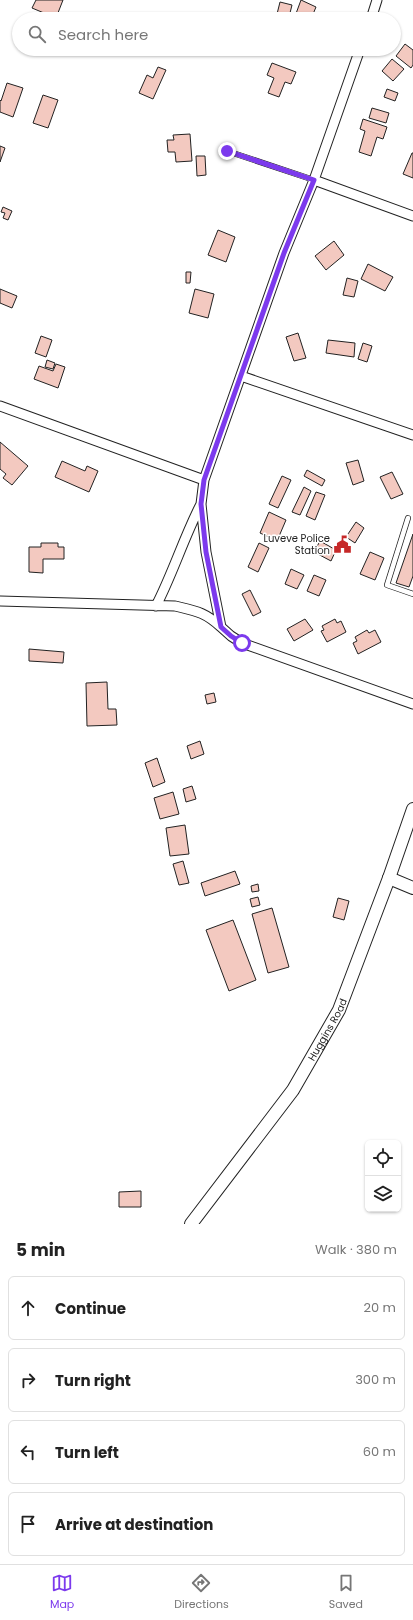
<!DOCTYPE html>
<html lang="en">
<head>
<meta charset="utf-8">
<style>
  :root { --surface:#fff; --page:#f2f2f2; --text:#222; --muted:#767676; --line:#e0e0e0; --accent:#7c3aed }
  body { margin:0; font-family:Poppins,sans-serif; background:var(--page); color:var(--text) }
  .controls { position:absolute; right:12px; bottom:12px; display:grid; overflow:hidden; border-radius:6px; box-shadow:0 1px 3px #0004 }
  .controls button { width:36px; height:36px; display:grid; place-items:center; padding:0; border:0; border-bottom:1px solid var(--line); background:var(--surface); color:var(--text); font:20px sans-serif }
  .stop { position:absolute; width:12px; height:12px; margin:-9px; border:3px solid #7c3aed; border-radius:50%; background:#fff }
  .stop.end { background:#7c3aed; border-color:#fff; box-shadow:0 1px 4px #0008 }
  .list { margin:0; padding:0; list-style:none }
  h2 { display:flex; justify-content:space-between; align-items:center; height:52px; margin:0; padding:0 16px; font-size:17px }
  h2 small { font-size:13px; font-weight:400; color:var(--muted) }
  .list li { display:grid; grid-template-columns:26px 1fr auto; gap:12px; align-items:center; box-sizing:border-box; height:64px; margin:0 8px 8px; padding:0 8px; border:1px solid var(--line); border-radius:6px }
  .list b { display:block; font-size:15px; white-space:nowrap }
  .list em { font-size:13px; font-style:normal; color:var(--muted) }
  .icon { flex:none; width:22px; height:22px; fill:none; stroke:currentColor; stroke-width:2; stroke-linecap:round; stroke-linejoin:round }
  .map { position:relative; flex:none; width:413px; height:1224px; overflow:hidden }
  .search { position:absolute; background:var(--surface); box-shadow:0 1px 3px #0004; left:12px; right:12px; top:12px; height:44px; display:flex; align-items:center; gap:10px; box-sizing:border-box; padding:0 14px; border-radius:22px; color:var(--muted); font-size:15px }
  .sheet { height:340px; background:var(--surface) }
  nav { display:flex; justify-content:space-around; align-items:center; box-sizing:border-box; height:56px; border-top:1px solid var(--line); background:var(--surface); font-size:11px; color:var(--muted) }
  nav a { display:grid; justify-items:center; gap:2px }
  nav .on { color:var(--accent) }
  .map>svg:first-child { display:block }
</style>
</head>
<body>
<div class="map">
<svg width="413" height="1224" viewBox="0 0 413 1224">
  <rect width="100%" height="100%" fill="#fff"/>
  <path fill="#f3c9c0" stroke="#222" d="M36,0H63L56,18L32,8Z
    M301,0L316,7L311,19H294Z
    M280,2L292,5L289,17L277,14Z
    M405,44L413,50V65L411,68L396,56Z
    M392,59L404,69L393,81L382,71Z
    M272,63L296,72L291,84L285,82L279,97L268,93L274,78L267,75Z
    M158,67L166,70L153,99L139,93L147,75L153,78Z
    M7,83L23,88L13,117L0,112V100L1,101Z
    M387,89L398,93L395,101L384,97Z
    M43,95L58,100L48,128L33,123Z
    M372,108L389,113L386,123L369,118Z
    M363,119L387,127L383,139L377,137L371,156L359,152L365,131L360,129Z
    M190,134L192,161L176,162L175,152H168L167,140H174L173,135Z
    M0,146L5,148L0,162Z
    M412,153H413V178L403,174Z
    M196,156H205L206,175L197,176Z
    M3,207L12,211L8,220L3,218L5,213L1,212Z
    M218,230L235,237L226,262L208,255Z
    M334,241L344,255L326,270L315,256Z
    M368,264L393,277L385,291L361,279Z
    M186,272H191L190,283H186Z
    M347,278L358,281L354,297L343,295Z
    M0,289L17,296L12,308L0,303Z
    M195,289L214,294L208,318L189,313Z
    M298,333L306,358L294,361L286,337Z
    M41,336L52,340L46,357L35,353Z
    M328,340L355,343L354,357L326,353Z
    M363,343L372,346L367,362L358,359Z
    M47,360L55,363L53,369L45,367Z
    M56,364L65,367L58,388L34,379L39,366L53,371Z
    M0,442L28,466L12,485L3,478L6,474L0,469Z
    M358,460L364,481L353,485L346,463Z
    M62,461L85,471L87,466L98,471L89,492L55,477Z
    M307,470L325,480L322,486L304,476Z
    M392,472L403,494L391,499L380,477Z
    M282,476L291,480L278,508L269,504Z
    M304,487L311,491L300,515L292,512Z
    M316,492L325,495L315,520L306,516Z
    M269,512L286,520L277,541L260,533Z
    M356,522L364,528L355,543L346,537Z
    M413,534V576L409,587L396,583Z
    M320,541L336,550L331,561L314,552Z
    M41,543H58V547H64V559H43V573L29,572V547H41Z
    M259,543L269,548L258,572L248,567Z
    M370,552L384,558L375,580L360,574Z
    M291,569L304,575L297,589L285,584Z
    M314,575L326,580L319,596L307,591Z
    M250,590L261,612L253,616L242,594Z
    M305,619L313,630L294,641L287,629Z
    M335,619L337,623L341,621L346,632L327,642L321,631L324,630L322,626Z
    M367,630L369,633L375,630L381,642L358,654L353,643L357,641L355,637Z
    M29,649L64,652L63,663L29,661Z
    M107,682L108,709H116L117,725L87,726L86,683Z
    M214,693L216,702L207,704L205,695Z
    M200,741L204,754L191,759L187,746Z
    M157,758L165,782L153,787L145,763Z
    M192,786L196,799L186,802L183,789Z
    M173,792L179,814L160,819L154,798Z
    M185,825L189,854L170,856L166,828Z
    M183,861L189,883L179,885L173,864Z
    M235,871L240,884L205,896L201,883Z
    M258,884L259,891L252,892L251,886Z
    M258,897L260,905L252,907L250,899Z
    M338,898L349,901L344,920L333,917Z
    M272,908L289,967L268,973L252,914Z
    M233,920L256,980L229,991L206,930Z
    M141,1191V1207H119V1192Z"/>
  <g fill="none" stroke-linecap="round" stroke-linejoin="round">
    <defs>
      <path id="service" d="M227,151L314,180
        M408,518L387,585L413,594"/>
      <path id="minor" d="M371,19L377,0
        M360,49L314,180L284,253L204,480L201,504L206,552L221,627L231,636L242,643L413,704
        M314,180L413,216
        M241,376L413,435
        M0,406L204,480
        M0,601L175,606C196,611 205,612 221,627
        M156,606C173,573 184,537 201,504"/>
      <g id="tertiary">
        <path d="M389,878L413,888"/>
        <path id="s1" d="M191,1224L293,1090L339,1010L389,878L413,809"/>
      </g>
    </defs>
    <use href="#service" stroke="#222" stroke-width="6"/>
    <use href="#minor" stroke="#222" stroke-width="11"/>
    <use href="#tertiary" stroke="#222" stroke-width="14"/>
    <use href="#service" stroke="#fff" stroke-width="4.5"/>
    <use href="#minor" stroke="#fff" stroke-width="9"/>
    <use href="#tertiary" stroke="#fff" stroke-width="12"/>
  </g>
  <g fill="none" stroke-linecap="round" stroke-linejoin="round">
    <path stroke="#7c3aed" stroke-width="5" d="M227,151L314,180L284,253L204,480L201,504L206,552L221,627L231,636L242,643"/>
  </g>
  <defs>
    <symbol id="civic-bare" viewBox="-9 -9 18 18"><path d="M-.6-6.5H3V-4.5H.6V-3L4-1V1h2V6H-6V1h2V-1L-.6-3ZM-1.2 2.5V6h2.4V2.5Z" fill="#c62828" stroke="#fff" stroke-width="2.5" paint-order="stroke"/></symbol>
  </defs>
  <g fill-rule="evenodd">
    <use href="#civic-bare" x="330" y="532" width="25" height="25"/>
  </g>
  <g text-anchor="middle" stroke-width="3" stroke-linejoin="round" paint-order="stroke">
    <g font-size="10" fill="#222" stroke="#fff" text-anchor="end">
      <text x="330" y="542">Luveve Police<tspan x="330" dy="12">Station</tspan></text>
    </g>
    <g font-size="10" fill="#222" stroke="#fff">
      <text dy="4" stroke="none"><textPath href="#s1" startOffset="238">Huggins Road</textPath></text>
    </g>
  </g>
</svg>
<div class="controls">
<button><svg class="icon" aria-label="locate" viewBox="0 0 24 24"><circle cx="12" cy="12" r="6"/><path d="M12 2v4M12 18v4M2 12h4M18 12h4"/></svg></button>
<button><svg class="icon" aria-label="layers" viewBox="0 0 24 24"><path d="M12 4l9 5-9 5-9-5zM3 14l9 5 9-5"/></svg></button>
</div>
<div class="stop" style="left:242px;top:643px"></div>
<div class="stop end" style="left:227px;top:151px"></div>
<div class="search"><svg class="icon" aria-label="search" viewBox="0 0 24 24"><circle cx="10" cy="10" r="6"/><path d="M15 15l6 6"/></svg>Search here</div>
</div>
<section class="sheet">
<h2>5 min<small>Walk · 380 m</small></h2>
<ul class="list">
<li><svg class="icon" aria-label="ahead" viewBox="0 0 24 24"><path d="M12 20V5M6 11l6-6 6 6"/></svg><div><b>Continue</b></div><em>20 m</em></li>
<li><svg class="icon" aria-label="right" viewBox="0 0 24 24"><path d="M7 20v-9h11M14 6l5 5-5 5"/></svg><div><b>Turn right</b></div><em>300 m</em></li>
<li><svg class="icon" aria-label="left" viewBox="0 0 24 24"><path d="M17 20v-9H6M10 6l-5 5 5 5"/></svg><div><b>Turn left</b></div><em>60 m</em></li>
<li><svg class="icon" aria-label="arrive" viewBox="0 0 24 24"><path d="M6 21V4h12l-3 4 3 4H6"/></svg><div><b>Arrive at destination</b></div></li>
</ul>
</section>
<nav>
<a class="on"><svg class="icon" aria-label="map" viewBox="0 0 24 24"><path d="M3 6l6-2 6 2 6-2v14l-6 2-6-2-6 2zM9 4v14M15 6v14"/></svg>Map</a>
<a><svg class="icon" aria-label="directions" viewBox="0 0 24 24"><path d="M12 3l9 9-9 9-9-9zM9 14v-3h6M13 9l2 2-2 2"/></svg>Directions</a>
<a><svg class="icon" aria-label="saved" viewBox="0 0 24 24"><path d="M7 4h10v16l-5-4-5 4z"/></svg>Saved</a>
</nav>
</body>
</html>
